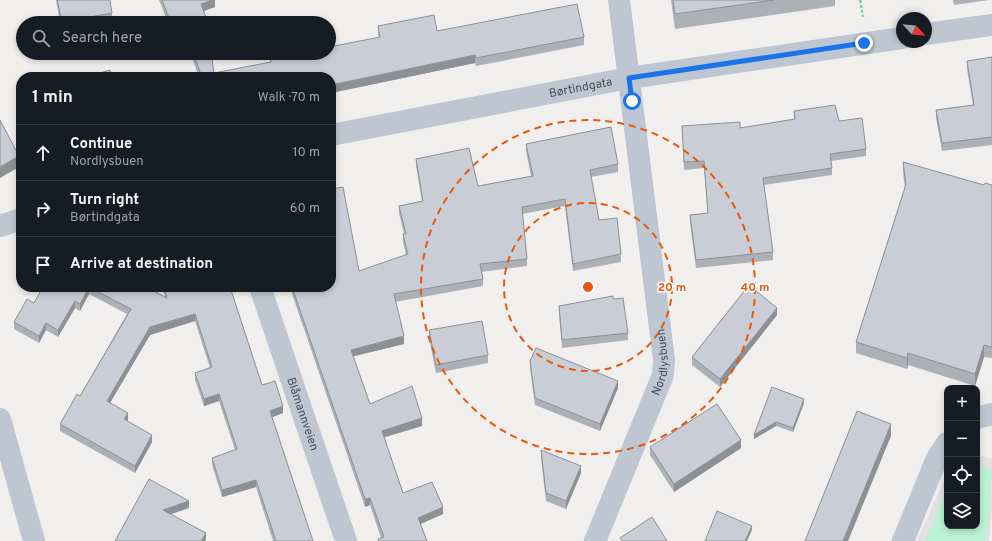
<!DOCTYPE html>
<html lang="en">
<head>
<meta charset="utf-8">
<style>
  :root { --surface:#171b24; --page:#20242c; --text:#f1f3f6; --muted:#9ea1a6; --line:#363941 }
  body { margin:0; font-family:Overpass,sans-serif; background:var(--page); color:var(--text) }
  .controls { position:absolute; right:12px; bottom:12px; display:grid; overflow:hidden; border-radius:8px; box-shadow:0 2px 6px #0003 }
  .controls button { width:36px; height:36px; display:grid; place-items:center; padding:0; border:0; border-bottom:1px solid var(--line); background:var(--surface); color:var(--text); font:20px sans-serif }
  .compass { position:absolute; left:896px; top:12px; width:36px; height:36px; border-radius:50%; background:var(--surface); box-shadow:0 2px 6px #0003; rotate:116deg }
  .stop { position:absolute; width:12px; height:12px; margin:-9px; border:3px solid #1a73e8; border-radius:50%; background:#fff }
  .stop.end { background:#1a73e8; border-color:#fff; box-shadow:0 1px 4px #0008 }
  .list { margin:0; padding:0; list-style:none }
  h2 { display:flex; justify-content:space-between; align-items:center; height:52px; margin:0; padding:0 16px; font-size:17px }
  h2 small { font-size:13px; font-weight:400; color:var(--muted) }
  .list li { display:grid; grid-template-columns:26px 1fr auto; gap:12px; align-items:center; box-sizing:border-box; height:56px; padding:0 16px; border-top:1px solid var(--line) }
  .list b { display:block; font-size:15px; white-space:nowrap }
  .list p { margin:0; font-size:13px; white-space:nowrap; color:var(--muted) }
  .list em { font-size:13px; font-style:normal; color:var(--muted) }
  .icon { flex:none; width:22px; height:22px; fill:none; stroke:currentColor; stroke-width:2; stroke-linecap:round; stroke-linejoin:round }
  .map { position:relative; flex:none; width:992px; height:541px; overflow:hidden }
  .search { position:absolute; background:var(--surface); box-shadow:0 2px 6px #0003; left:16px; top:16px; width:320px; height:44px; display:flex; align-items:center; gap:10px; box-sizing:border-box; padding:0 14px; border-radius:22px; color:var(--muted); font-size:15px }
  .panel { position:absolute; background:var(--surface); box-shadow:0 2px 6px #0003; left:16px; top:72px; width:320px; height:220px; border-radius:16px }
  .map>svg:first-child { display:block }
</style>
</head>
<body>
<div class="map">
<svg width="992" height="541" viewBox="0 0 992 541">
  <rect width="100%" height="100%" fill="#f1efee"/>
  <path fill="#e2e0e0" d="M977,454L992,459V507L989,541H917L947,473V526H977Z"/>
  <path fill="#bbf1d5" d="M977,465L992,471L986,541H926L947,487V526H977Z"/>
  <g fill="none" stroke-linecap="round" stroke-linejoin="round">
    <path stroke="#72d0aa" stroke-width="2.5" stroke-dasharray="3 2" stroke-linecap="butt" d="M860,0L863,17"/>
    <g stroke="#bec7d1" stroke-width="22">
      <path d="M926,34L992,25"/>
      <path id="s1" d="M331,135L629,78L902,38"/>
      <path d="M0,226L21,219"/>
      <path id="s2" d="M260,287L346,541"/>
      <path d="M977,418L992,414"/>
      <path d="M0,419L34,541"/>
      <path id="s3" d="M595,541L663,375L664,360L619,0"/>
      <path d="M903,541L937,458L947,443"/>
    </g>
  </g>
  <path fill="#aeb0b7" d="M56,0H110L112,13V21L100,23H60Z
    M159,0H215V7L204,11L208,23H168Z
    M671,0H835V6L675,29Z
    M953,0H989L954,5Z
    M378,26L437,31L584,37V45L476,66L475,63L331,93V77H199L190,53H211L214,73L270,62V58L379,38L378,34Z
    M992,57V145L942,151L936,118V110L973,105L967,69V61Z
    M794,111L839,121L866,149V156L831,161L832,168V175L764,185L773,252V260L696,268L690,223V215L708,213L704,168L684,170L682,126L740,128L794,119Z
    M526,144L618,164V172L591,177L599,220L621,254V262L573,271L565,206L522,214L527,259V266L481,272L483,279V286L395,302L404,344L353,356L370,404L422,426L384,437L403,493L443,514L421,524L427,541H378V539L381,538L370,505L365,507L292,294V287L359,271L406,255L403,242V234H404L399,213V206L422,201L416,166V159L478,186L531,176L526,151Z
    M903,162L984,185H992V358L984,357L975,386L908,365L907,369L856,353V342L905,188L903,173Z
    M43,287H146L165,297L162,287H230L262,385L283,413L272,417L313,541H273L256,487L222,497L212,465V458L235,450L219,401L204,406L195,380V373L210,368L195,321L150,335L110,403L128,420L127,421L152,442L135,473L60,431V424L80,396L127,314L89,294L80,311L75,308L58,337L46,330L39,343L14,329V322L34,303Z
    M613,299L628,333V340L562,348L559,314V306Z
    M777,315L720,387L692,365V357Z
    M429,330L488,355V363L436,373L429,338Z
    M530,361L618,388L600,431L535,405L530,368Z
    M804,403L793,432L776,426L754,439V435Z
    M650,447L741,448L674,492L650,455Z
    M541,450L581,473L566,509L546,501L541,458Z"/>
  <path fill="#8d9095" d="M213,0H215V7L201,12V4Z
    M475,55V63L331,93V85Z
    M19,156V167L0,178V167Z
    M89,287V294L80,311V304Z
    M75,301V308L58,337V330Z
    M777,308V315L720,387V379Z
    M195,314V321L150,335L107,408V401L150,327Z
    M46,323V330L39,343V336Z
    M404,336V344L351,357V350Z
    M984,345V357L975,386V374Z
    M908,353V365L907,369V358Z
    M618,381V388L600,431V424Z
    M219,394V401L204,406V399Z
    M804,399V403L793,432V428Z
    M283,406V413L270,418V411Z
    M128,413V420L124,426V419Z
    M422,418V426L382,438V431Z
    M776,422V426L754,439V435Z
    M891,424V436L848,541H843Z
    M152,435V442L135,473V466Z
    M741,440V448L674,492V484Z
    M581,466V473L566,509V501Z
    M256,480V487L222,497V490Z
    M370,498V505L365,507V499Z
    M189,501V508L163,517V510Z
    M443,507V514L418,525V518Z
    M752,526V530L747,541H745Z
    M206,533V540L205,541H201Z"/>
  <path fill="#cacdd5" stroke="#8d9095" d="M57,0H110L112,13L62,22Z
    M162,0H213L201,4L208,23H171Z
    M673,0H774L675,14Z
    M577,4L584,37L476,58L475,55L331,85V77H202L193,53H211L214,73L271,62L270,58L298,53H329V47L380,37L378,26L434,15L437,31Z
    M992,57V137L942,143L936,110L974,105L967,61Z
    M110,70L112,77H87Z
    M835,105L839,121L862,118L866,149L830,154L832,168L763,178L773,252L696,260L690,215L708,213L704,161L684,162L682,126L740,122V128L795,119L794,111Z
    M0,120L19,156L0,167Z
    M611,127L618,164L590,170L599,220L617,218L621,254L573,264L565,199L522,207L527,259L480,264L483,279L394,294L404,336L351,350L370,404L412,386L422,418L382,431L403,493L432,482L443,507L418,518L427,541H379L378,539L384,537L370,498L365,499L292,287H331V189L343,187L359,271L408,254L403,234H406L399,206L423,201L416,159L469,148L478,186L533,176L526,144Z
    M903,162L984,185L985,183L992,185V347L984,345L975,374L908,353L907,358L856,342L906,184Z
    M749,285L777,308L720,379L692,357Z
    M43,287H89L80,304L75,301L58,330L46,323L39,336L14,322L27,299L34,303Z
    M89,287H146L167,298L164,287H230L262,385L275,381L283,406L270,411L313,541H276L256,480L222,490L212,458L237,449L219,394L204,399L195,373L212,367L195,314L150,327L107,401L128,413L124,419L152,435L135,466L60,424L77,394L80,396L131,309Z
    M613,296V299L623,298L628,333L562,340L559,306Z
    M482,321L488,355L436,365L429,330Z
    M536,348L618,381L600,424L535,398L530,361Z
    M772,387L804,399L793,428L776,422L754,435Z
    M717,404L741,440L674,484L650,447Z
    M857,411L891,424L843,541H805Z
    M541,450L581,466L566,501L546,493Z
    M149,479L189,501L163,510L206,533L201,541H115Z
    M717,511L752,526L745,541H705Z
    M652,517L667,541H622L620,538Z"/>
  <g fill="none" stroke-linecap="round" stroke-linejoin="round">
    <path stroke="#1a73e8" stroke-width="5" d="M632,101L629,78L864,43"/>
  </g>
  <g fill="none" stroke="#e8590c" stroke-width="2" stroke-dasharray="7 5">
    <circle cx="588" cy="287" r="84"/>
    <circle cx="588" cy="287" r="167"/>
  </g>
  <g text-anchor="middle" stroke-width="3" stroke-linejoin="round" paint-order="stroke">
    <g font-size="12" fill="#46505d" stroke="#fff">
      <text dy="4" stroke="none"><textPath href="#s1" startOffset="254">Børtindgata</textPath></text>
      <text dy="4" stroke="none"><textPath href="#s3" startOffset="192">Nordlysbuen</textPath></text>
      <text dy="4" stroke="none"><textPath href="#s2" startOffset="134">Blåmannveien</textPath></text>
    </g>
  </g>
  <circle cx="588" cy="287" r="6" fill="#e8590c" stroke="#fff" stroke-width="2"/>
  <g font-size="12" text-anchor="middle" font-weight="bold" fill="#e8590c" stroke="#fff" stroke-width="3" stroke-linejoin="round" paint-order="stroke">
    <text x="672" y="291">20 m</text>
    <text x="755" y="291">40 m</text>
  </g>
</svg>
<div class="controls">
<button>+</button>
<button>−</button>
<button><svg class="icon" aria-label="locate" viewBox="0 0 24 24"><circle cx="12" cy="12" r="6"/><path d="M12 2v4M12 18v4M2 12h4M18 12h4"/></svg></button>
<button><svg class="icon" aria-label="layers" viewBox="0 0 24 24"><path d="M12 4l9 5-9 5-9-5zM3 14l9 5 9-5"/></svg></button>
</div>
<svg class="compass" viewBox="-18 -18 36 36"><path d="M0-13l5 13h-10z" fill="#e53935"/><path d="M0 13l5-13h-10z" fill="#9ea1a6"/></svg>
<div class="stop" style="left:632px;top:101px"></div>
<div class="stop end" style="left:864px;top:43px"></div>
<div class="search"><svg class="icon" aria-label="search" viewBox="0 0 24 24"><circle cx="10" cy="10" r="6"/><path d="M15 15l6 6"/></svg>Search here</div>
<section class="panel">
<h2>1 min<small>Walk · 70 m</small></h2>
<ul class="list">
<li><svg class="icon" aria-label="ahead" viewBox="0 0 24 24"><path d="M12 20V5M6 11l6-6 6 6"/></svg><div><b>Continue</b><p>Nordlysbuen</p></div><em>10 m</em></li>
<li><svg class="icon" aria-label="right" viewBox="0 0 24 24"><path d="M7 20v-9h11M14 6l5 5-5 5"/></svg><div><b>Turn right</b><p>Børtindgata</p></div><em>60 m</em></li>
<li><svg class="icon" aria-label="arrive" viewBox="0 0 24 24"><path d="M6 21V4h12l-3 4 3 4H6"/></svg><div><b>Arrive at destination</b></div></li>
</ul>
</section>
</div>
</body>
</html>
